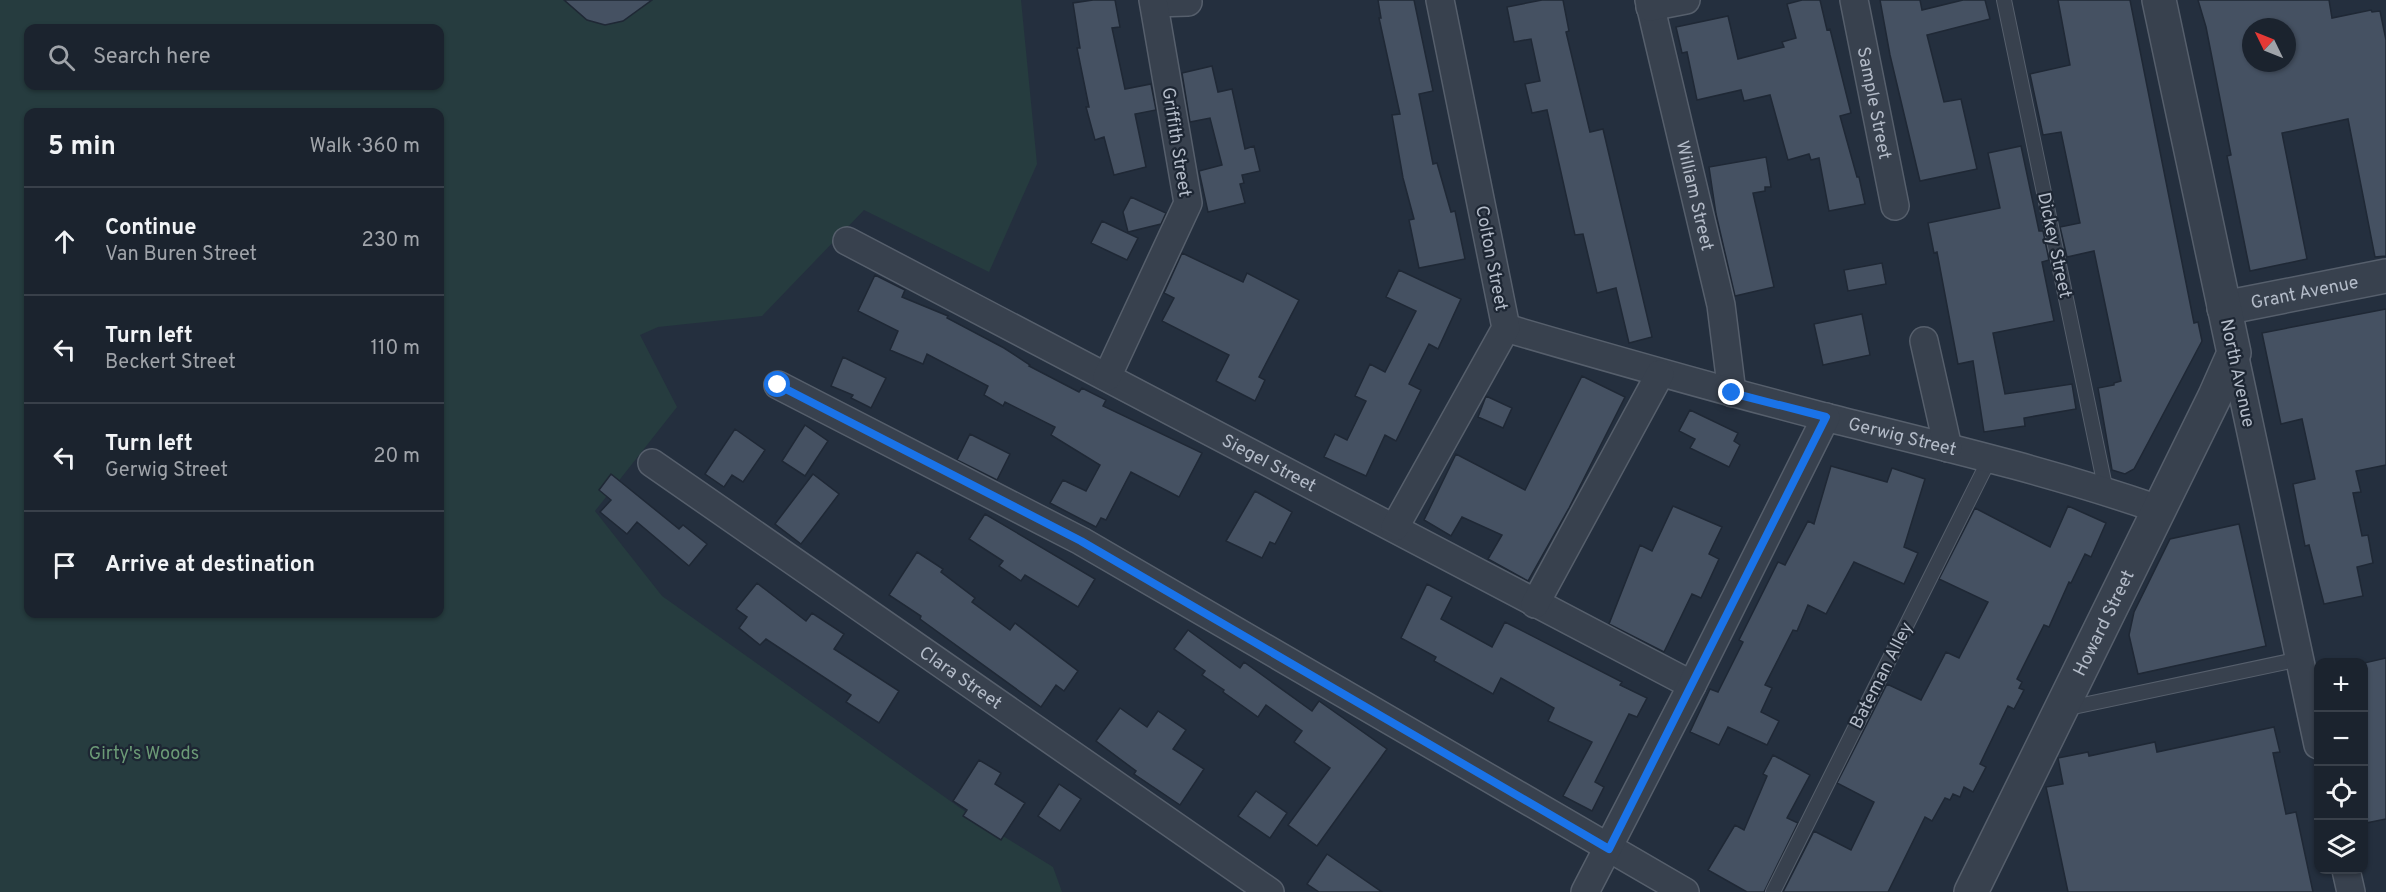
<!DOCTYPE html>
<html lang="en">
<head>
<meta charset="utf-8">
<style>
  :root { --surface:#1b232e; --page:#282f3a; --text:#f1f3f6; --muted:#a0a4aa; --line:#39404a }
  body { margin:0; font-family:Overpass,sans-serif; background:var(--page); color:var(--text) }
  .controls { position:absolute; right:18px; bottom:18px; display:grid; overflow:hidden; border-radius:12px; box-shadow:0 2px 4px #0004 }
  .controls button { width:54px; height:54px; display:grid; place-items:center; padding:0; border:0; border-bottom:2px solid var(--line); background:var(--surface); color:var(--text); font:30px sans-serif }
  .compass { position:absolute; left:2242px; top:18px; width:54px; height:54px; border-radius:50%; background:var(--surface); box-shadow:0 2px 4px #0004; rotate:313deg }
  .stop { position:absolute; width:18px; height:18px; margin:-14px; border:4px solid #1a73e8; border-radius:50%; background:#fff }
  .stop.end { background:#1a73e8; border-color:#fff; box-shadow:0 2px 6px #0008 }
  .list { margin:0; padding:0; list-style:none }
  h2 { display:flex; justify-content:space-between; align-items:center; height:78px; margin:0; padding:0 24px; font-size:26px }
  h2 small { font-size:20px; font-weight:400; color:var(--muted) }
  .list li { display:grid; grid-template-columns:39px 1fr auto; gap:18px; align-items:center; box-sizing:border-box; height:108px; padding:0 24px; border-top:2px solid var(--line) }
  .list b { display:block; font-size:22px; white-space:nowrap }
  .list p { margin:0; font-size:20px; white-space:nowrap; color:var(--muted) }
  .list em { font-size:20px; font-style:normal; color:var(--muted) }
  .icon { flex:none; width:33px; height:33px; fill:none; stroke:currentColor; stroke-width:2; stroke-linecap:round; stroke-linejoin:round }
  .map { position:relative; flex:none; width:2386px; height:892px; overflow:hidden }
  .search { position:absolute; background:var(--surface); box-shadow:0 2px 4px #0004; left:24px; top:24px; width:420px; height:66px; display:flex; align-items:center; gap:15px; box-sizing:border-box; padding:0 21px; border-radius:12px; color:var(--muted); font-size:22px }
  .panel { position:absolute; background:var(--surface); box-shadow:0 2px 4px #0004; left:24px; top:108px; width:420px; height:510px; border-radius:12px }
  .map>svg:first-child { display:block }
</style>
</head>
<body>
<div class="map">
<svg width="2386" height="892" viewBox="0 0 2386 892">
  <rect width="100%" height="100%" fill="#242f3e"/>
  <path fill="#263c3f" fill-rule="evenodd" d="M0,0H1021L1037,164L989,272L864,210L762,316L658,327L640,335L677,407L595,511L662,596L977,820L1053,867L1062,892H0ZM28,28H440V86H28ZM28,112H440V614H28Z"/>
  <path fill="#455162" stroke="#1f2835" stroke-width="1.5" fill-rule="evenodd" d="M564,0H652L623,21L605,25L587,20Z
    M1093,0H1115L1120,27L1112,28L1125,89L1151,84L1156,110L1135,114L1146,167L1114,175L1104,137L1095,140L1086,107H1089L1077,48H1080L1073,3Z
    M1378,0H1414L1433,91L1419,94L1433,164L1437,163L1451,212L1455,211L1465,259L1419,268L1409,220L1414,219L1403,178L1392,115L1400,114L1379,18H1381Z
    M1542,0H1563L1569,31L1566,32L1590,132L1603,129L1652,337L1629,343L1616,288L1597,293L1583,234L1575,235L1547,110L1532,113L1525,84L1540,81L1531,39L1514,42L1507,7Z
    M1802,0H1820L1827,30L1830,29L1851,113L1840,116L1857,177H1859L1865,204L1829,211L1819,158L1811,160L1809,154L1788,160L1770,95L1744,101L1741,90L1697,100L1687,52L1682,53L1676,27L1728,16L1738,59L1784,47L1782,42L1796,38L1787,4Z
    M1880,0H1920L1922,10L1963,0H1985L1990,19L1927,35L1944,102L1961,99L1977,169L1920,181L1890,55Z
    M2058,0H2130L2194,323L2198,322L2202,341L2134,469L2125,474L2112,470L2098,388L2114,385V383L2121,381L2094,251L2067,257L2060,227L2080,223L2061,132L2043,135L2030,74L2070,65Z
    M2198,0H2329L2332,18L2371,10L2372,12L2380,11L2386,40V256L2375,257L2348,119L2282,133L2307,259L2250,271L2227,156L2231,155L2206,27ZM2251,27H2287V63H2251Z
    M1212,66L1218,92L1232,89L1245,149L1254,146L1260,171L1242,175L1244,183L1240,184L1245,203L1208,212L1199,171L1222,165L1210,118L1190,122L1182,73Z
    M2021,146L2039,231H2043L2049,260L2042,262L2054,321L1993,333L2005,394L2072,384L2076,409L2024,418L2025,426L1984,432L1973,361L1958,364L1937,252L1934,253L1928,223L2000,208L1988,153Z
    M1766,157L1771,187H1765V191L1753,193L1774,287L1735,296L1716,214L1709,167Z
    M1131,197L1166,213L1161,224L1128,232L1123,212Z
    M1102,221L1138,238L1127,260L1091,243Z
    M1182,253L1243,282L1247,273L1299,300L1259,377L1265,380L1255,401L1216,381L1229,355L1162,321L1174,298L1164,293Z
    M1882,263L1886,284L1848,291L1844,270Z
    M1399,270L1461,299L1438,349L1429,344L1409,384L1421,390L1396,441L1385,435L1366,476L1324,457L1335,434L1347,440L1366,401L1355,396L1370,364L1385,372L1416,311L1386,297Z
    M875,275L905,290L902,297L948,316L947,318L1004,348L1030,365L1029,366L1079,392L1082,388L1106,400L1103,406L1202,453L1179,497L1131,472L1106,520L1101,518L1096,527L1050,503L1063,480L1086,491L1100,465L1051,435L1055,427L1005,402L1003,406L984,395L988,386L927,354L923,364L890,350L898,331L858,311Z
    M2386,309V465L2356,471L2361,492L2353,493L2362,536L2368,535L2373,563L2357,567L2363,596L2324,604L2309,545L2305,546L2293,484L2315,479L2302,419L2281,424L2262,333Z
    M1862,314L1870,355L1823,365L1814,324Z
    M843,357L886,378L871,408L851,398L853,395L831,386Z
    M1582,376L1625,397L1569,508L1528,581L1488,559L1502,535L1462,517L1451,536L1424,520L1456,454L1525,490Z
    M1486,396L1512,408L1503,428L1478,417Z
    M1690,410L1738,433L1734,441L1740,445L1729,467L1690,448L1695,439L1679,431Z
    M805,425L828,441L805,476L782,461Z
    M735,429L765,450L743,482L732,475L724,487L705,474Z
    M970,434L1010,454L997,480L957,460Z
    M1831,466L1887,482L1892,468L1925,479L1904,547L1918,553L1904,584L1854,562L1826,614L1808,605L1797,631L1793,630L1765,685L1772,688L1761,712L1779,721L1767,745L1728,727L1719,745L1690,732L1710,689L1718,692L1743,642L1739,640L1778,562L1785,565L1808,521L1814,524Z
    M611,474L679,529L683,525L707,544L689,566L637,522L627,534L600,512L611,500L599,490Z
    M813,474L839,494L801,544L775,524Z
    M1255,491L1292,512L1275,544L1270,542L1262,558L1226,541Z
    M1673,506L1722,527L1709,554L1719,559L1701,598L1692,594L1664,652L1609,624L1640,545L1652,551Z
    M2068,506L2106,523L2091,557L2085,554L2071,583L2069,582L2049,627L2044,625L2017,679L2022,682L2019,688L2024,690L2014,709L2008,706L1980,764L1986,767L1973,792L1964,787L1960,797L1953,794L1950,800L1945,798L1932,821L1925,817L1888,892H1783L1814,831L1851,850L1874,802L1837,783L1887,684L1921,700L1946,652L1959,658L1988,602L1939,579L1975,508L2050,547Z
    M985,514L1095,579L1078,607L1025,575L1021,581L999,566L1003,561L969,539Z
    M2239,524L2266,646L2138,674L2129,635L2134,612L2170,539Z
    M917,552L943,569L941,572L975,598L972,602L1010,630L1015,623L1078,671L1064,691L1056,685L1041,707L920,619L921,616L889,595Z
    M757,583L806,621L812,613L844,634L834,649L899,691L879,723L846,702L851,695L766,639L760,645L739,628L747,617L736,609Z
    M1427,584L1452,597L1441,619L1492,647L1505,622L1622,682L1620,685L1647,698L1637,717L1629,714L1595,782L1604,787L1592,811L1563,796L1592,742L1548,721L1554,708L1501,678L1493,694L1434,661L1436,657L1401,638Z
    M1188,630L1240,668L1244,662L1312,711L1319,701L1387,749L1317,846L1288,825L1330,768L1294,742L1302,731L1266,705L1258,717L1223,692L1224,690L1202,675L1205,671L1174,649Z
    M2386,658V819L2366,823L2364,810V663Z
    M1120,708L1147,727L1158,711L1186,730L1173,749L1204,769L1180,805L1134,774L1136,771L1096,741Z
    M2274,727L2280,752L2273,753L2286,814L2296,812L2313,892H2068L2046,787L2063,784L2058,758L2088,752L2089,756L2155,742L2157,752Z
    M1773,755L1810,775L1787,818L1798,823L1764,892H1747L1708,870L1735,825L1744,830L1767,776L1763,774Z
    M979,760L1001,773L995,784L1025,803L1001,840L963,816L967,810L953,801Z
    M1059,784L1081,799L1060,831L1038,816Z
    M1256,791L1287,813L1270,838L1238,816Z
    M1327,854L1382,892H1319L1307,884Z"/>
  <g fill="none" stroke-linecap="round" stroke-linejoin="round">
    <defs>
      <path id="service" d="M2004,0L2106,491
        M2064,709L2300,659
        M1773,892L1990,458"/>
      <g id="minor">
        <path id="s1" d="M1649,0L1721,305L1732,393"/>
        <path id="s2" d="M1854,0L1895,206"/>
        <path d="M1154,3L1188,2"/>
        <path d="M1650,7L1686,0"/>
        <path id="s3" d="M847,241L1692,685"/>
        <path id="s4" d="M1506,328C1612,359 1718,389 1825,417C1937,445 2049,471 2158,509"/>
        <path d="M1924,341L1948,448"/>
        <path d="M2234,353L2318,745"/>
        <path d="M1107,377L1188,203L1153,0"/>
        <path d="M778,385L1081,541L1685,892"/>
        <path id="s5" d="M652,463L1270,892"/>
        <path d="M1395,527L1506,328L1440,0"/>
        <path d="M1535,604L1660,374"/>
        <path d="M2346,870L2351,892"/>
        <path d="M1585,892L1692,685L1826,417"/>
      </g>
      <g id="tertiary">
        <path id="s6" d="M2224,308L2386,276"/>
        <path id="s7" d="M1971,892L2215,396L2234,353L2159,0"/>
      </g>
    </defs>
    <use href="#service" stroke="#565f6c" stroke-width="16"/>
    <use href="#minor" stroke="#565f6c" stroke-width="30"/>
    <use href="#tertiary" stroke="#565f6c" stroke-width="36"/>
    <use href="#service" stroke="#38414e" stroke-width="14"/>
    <use href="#minor" stroke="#38414e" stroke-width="27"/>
    <use href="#tertiary" stroke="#38414e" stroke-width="33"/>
  </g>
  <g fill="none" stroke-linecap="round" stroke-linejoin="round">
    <path stroke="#1a73e8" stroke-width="8" d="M778,385L1081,541L1609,849L1826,417L1732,393"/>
  </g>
  <g text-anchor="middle" stroke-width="4.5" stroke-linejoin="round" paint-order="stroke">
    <g font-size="18" fill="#b4bcc9" stroke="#1d2633">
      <text dy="6" stroke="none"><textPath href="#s2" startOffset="105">Sample Street</textPath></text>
      <text transform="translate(1177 142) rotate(81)" y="6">Griffith Street</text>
      <text dy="6" stroke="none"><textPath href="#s1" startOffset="201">William Street</textPath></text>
      <text transform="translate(2055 245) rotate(78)" y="6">Dickey Street</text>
      <text transform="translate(1492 258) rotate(79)" y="6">Colton Street</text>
      <text dy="6" stroke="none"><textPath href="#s6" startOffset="82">Grant Avenue</textPath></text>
      <text transform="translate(2238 373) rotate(78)" y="6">North Avenue</text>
      <text dy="6" stroke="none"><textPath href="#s4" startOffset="411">Gerwig Street</textPath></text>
      <text dy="6" stroke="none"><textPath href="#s3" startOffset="477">Siegel Street</textPath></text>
      <text dy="6" stroke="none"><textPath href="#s7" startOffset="300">Howard Street</textPath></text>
      <text transform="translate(1881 675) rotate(-63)" y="6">Bateman Alley</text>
      <text dy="6" stroke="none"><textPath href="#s5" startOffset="376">Clara Street</textPath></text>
    </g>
    <g font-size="18" fill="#6b9a76" stroke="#1d2633">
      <text x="144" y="759">Girty's Woods</text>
    </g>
  </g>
</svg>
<div class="controls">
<button>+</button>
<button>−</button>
<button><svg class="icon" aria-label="locate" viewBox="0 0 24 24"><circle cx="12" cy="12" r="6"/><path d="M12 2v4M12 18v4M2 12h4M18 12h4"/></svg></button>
<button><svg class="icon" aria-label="layers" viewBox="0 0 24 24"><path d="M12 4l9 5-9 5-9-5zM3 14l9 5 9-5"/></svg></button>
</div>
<svg class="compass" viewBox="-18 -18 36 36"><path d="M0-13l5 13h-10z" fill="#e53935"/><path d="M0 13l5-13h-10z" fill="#a0a4aa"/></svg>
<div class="stop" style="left:778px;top:385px"></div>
<div class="stop end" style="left:1732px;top:393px"></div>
<div class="search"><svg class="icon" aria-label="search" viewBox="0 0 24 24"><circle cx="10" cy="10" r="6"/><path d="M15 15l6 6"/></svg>Search here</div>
<section class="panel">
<h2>5 min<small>Walk · 360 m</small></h2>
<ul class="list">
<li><svg class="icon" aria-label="ahead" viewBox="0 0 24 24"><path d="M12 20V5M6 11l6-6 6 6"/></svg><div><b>Continue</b><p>Van Buren Street</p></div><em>230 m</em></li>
<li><svg class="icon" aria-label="left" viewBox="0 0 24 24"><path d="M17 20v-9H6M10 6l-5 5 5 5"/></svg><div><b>Turn left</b><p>Beckert Street</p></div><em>110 m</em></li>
<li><svg class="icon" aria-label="left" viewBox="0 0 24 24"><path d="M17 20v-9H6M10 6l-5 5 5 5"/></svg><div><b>Turn left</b><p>Gerwig Street</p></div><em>20 m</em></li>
<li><svg class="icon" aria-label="arrive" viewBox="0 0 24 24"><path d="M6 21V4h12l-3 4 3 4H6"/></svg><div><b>Arrive at destination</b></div></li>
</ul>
</section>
</div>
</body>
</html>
